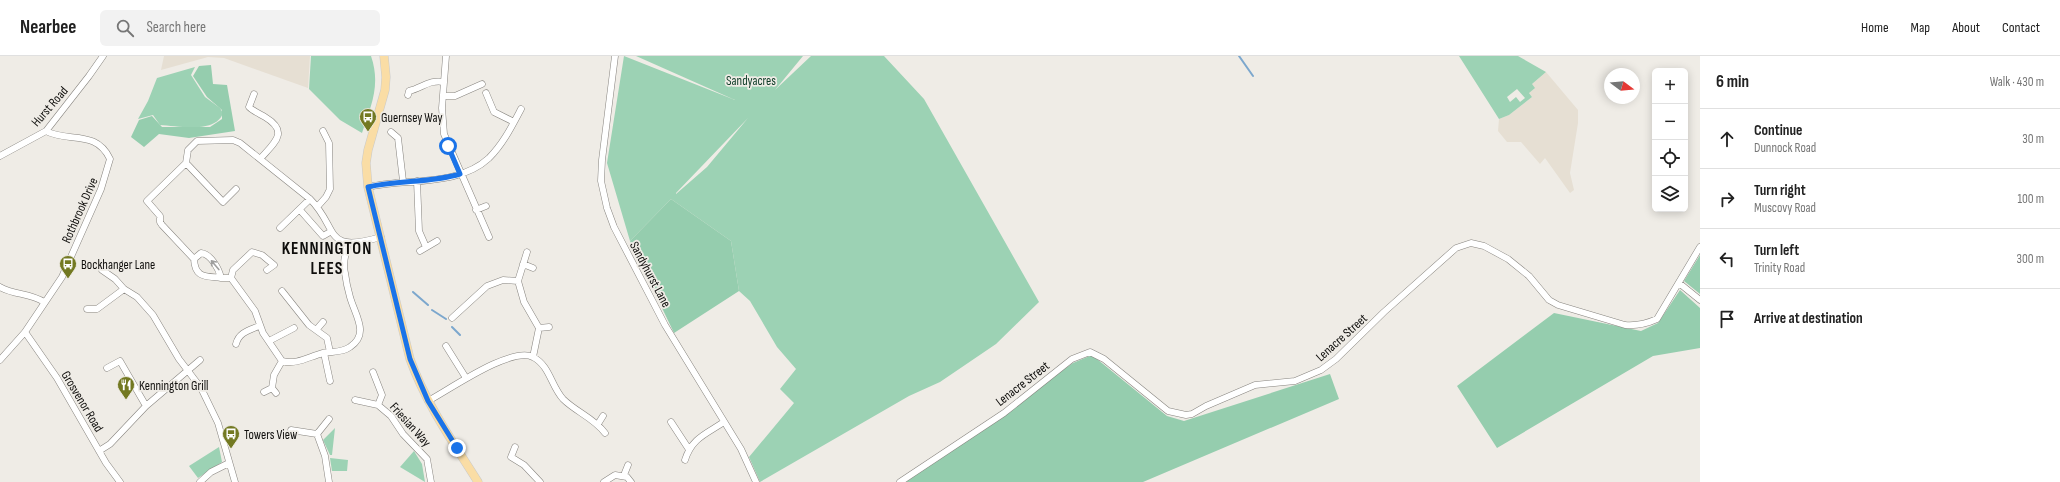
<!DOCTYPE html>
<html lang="en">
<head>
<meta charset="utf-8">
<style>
  :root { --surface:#fff; --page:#f2f2f2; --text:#222; --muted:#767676; --line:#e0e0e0 }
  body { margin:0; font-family:"Sofia Sans Condensed",sans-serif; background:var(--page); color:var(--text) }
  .controls { position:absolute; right:12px; top:12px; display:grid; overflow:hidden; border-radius:6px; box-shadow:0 2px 10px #0003 }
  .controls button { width:36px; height:36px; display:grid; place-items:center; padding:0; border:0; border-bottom:1px solid var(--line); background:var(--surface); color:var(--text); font:20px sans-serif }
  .compass { position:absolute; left:1604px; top:12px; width:36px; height:36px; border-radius:50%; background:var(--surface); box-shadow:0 2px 10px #0003; rotate:106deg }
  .stop { position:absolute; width:12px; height:12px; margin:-9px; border:3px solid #1a73e8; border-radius:50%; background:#fff }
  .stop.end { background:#1a73e8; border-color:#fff; box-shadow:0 1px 4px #0008 }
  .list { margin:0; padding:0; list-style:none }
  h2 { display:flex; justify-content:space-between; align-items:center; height:52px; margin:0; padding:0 16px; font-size:17px }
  h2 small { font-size:13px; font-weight:400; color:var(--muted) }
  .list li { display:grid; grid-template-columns:26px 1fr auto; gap:12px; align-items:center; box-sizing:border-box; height:60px; padding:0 16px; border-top:1px solid var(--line) }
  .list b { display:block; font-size:15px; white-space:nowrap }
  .list p { margin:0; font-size:13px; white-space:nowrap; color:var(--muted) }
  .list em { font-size:13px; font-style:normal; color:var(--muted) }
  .icon { flex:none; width:22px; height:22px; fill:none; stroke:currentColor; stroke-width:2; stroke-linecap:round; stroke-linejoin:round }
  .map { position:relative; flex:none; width:1700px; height:426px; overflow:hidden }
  header { display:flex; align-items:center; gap:24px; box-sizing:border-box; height:56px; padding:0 20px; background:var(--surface); border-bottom:1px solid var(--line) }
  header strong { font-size:19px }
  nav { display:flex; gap:22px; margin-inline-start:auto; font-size:14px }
  .search { width:280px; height:36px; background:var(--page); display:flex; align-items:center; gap:10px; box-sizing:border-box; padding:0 14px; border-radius:6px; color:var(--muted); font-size:15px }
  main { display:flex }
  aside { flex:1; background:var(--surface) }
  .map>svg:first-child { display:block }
</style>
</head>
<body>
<header>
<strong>Nearbee</strong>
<div class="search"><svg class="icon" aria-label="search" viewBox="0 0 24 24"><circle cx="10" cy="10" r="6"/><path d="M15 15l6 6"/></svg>Search here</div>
<nav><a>Home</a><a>Map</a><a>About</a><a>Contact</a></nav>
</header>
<main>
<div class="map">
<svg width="1700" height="426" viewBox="0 0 1700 426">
  <rect width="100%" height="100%" fill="#efece6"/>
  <path fill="#e6dfd3" d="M164,0H310L308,32L224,2L208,1L161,14Z
    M1546,16L1578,54V67L1570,117L1574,134L1570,137L1545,102L1540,108L1521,86H1507L1498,75L1499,63L1509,59L1532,41L1529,37L1532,28Z"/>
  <path fill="#9cd2b4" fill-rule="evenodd" d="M311,0H371C381,29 371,50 362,77L340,64L309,33Z
    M624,0L735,44L636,0H803L775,34L811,0H884L924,43L1039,246L996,288L940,326L909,340L760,426L749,401L794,347L780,333L796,313L777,291L750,245L739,235L731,185L671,143L630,185L607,107ZM748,62L707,111L676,138V137Z
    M1459,0H1518L1546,16L1532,28L1535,32L1529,37L1532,41L1509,59L1499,63ZM1517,33L1525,42L1520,46L1516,41L1510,46L1507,41Z
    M195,11L191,19L205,41L220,52L223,57C216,78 178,70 160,69L153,59L138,63L148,45L157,22Z
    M335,372L332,399H330L323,384Z
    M219,391L222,406L198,422L189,410Z
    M414,395L422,408L425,426L400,411Z
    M330,402L348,404L347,415H332Z"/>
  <path fill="#95cdae" d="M211,9L213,28L227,29L235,75L189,82L159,78L144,91L131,81L139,64L152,60L162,71H210L222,63V54L207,41L193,20L199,10Z
    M671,143L731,185L739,235L674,277L630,185Z
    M1700,199V238L1684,225Z
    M1680,234L1700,252V292L1653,300L1497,392L1457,330L1554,257L1641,275L1658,267Z
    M1092,299L1167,360L1184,365L1330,318L1339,343L1143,426H903L1073,307Z"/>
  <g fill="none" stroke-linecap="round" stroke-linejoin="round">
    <path stroke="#7ca7cd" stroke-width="2" d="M1239,0L1253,20
      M413,236L428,249
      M432,254L446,263
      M452,271L460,279"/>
    <defs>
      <path id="minor" d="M446,0L442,52L444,78L489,181
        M615,0L602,104L601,125L607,152L614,171L665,269L741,393L756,426
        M486,37L494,56L514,66
        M254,38L249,51C253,55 260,58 265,61C290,76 274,87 260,103
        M408,39L409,35C422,32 430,23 444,26
        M443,40H455L482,28
        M391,76L398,82L403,125
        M0,100L46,75L89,20L103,0
        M186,107L223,146L236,133
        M417,125L419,175L426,191
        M368,131C407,122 458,131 489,102C503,88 512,70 521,53
        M318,150L326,141L330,133L329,87L323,75
        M300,154L323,180L330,176
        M476,154L486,150
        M280,172L310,143
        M420,195L437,185
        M527,196L518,225L524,246L539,272L533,301
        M194,203L201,197C211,198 219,213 221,222C205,220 195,222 194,203L162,169L160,166V160L147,145L186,107L188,94L197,85L233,84L240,87L310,143C340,173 322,198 381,181
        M523,208L533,212
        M102,214L115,223L124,233L137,241L153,259L179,303L201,332L218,367L235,426
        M221,222H231L255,255L263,277L282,305C297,309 308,301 323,297C332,295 342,297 350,291C370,278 355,259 350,241C348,234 346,225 345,217C342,207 346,197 348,187
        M231,222L233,214L252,196L262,199L274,209L267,214
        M1679,227L1700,244
        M0,231C14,239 30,237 44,246
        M282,235L309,269L327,282L330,296
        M87,253H97L124,233
        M452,262L487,230L503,224L518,225
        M539,272L549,271
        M317,273L323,266
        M25,276L57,322L106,407L120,426
        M269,285L294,272
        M236,288C239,276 250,274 259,270
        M446,290L466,322
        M324,297L330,325
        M0,304L25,276L62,221L101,133L110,103C96,73 68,87 46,75
        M107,312L120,305L146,350
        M373,316L382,339L378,349
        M264,336L272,332
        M276,337L272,332L274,319L282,305
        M355,344L378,349L391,360L403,378L427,403L431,426
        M428,345C449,334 511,290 533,301C550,310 551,330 563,343C576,356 594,362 605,377
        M671,366L688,392
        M598,368L603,360
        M291,374L317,378L329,363
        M317,378L325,400L329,426
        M515,391L511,401L524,409L540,426
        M99,395L110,388L146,350L200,304
        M685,404C692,382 706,378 724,366
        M624,419L628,409
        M200,426L211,416L229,407
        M604,426L615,419L627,421L631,426
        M900,426L1004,357L1072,303L1090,296L1104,303L1168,355L1186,359L1192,358L1206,350L1255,329L1295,325L1321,314L1336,303L1384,256L1456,192L1471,187L1484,190L1508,203L1529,220L1549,244L1558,249L1625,269C1637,270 1646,268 1657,263L1700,191"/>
      <path id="major" d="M384,0L386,21L385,34L368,94L366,107L368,131L410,303C426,348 453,386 478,426"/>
    </defs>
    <use href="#minor" stroke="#87847f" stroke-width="7"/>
    <use href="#major" stroke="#cacaca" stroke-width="9"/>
    <use href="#minor" stroke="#fff" stroke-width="6"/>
    <use href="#major" stroke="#fadda5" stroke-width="8"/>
  </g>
  <defs><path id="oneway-shaft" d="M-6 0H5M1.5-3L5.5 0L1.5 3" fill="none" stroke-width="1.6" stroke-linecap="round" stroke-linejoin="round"/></defs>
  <use stroke="#9f9f9e" href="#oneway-shaft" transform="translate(215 209) rotate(-130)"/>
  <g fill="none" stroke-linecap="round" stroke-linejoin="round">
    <path stroke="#1a73e8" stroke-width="5" d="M448,90L460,118C431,127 399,124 368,131L410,303L428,345L457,392"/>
  </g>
  <defs>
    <symbol id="bus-pin" viewBox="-11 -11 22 30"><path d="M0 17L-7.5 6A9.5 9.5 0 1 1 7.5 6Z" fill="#737922" stroke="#efece6"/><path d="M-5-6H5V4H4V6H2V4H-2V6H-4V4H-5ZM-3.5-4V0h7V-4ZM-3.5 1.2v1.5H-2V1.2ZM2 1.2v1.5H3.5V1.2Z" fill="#fff"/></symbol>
    <symbol id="restaurant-pin" viewBox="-11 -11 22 30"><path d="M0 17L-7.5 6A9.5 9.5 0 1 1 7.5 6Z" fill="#737922" stroke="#efece6"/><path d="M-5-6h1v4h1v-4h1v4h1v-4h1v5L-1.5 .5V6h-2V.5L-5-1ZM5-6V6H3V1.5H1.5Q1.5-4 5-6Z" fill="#fff"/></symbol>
  </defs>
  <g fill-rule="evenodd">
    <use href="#bus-pin" x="358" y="51" width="20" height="27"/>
    <use href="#bus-pin" x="58" y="198" width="20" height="27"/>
    <use href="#restaurant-pin" x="116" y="319" width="20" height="27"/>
    <use href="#bus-pin" x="221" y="368" width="20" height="27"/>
  </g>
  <g text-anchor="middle" stroke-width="3.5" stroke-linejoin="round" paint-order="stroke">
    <g font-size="13" fill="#0c3b26" stroke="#efece6">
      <text x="751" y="29">Sandyacres</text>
    </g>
    <g font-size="13" fill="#0f0e0c" stroke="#efece6">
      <text transform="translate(49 50) rotate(-49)" y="5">Hurst Road</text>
      <text transform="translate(79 154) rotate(-66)" y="5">Rothbrook Drive</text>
      <text transform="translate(651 218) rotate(62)" y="5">Sandyhurst Lane</text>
      <text transform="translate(1341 281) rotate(-42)" y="5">Lenacre Street</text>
      <text transform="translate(1022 327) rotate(-38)" y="5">Lenacre Street</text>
      <text transform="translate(83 345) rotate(59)" y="5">Grosvenor Road</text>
      <text transform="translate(411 368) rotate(48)" y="5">Friesian Way</text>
    </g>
    <g font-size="13" fill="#0f0e0c" stroke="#efece6" text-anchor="start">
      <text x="381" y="66">Guernsey Way</text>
      <text x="81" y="213">Bockhanger Lane</text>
      <text x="139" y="334">Kennington Grill</text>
      <text x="244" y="383">Towers View</text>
    </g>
    <g font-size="17" font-weight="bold" letter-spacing="1" fill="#0f0e0c" stroke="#efece6">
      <text x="327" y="198">KENNINGTON<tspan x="327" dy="20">LEES</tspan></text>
    </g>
  </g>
</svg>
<div class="controls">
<button>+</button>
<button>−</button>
<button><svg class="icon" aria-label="locate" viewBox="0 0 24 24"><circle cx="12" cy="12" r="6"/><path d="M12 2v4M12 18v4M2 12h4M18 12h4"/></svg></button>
<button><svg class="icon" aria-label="layers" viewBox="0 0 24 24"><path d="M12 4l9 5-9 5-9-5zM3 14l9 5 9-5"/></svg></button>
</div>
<svg class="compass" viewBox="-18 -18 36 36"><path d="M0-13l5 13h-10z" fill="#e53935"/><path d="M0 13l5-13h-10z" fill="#767676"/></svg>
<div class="stop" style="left:448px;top:90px"></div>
<div class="stop end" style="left:457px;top:392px"></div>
</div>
<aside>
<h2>6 min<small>Walk · 430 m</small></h2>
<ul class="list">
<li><svg class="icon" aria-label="ahead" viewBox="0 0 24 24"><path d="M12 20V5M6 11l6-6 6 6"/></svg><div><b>Continue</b><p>Dunnock Road</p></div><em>30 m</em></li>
<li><svg class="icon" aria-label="right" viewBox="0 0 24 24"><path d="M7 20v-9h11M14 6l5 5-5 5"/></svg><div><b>Turn right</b><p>Muscovy Road</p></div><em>100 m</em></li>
<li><svg class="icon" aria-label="left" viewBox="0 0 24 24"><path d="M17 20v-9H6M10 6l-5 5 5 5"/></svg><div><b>Turn left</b><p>Trinity Road</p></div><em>300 m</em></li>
<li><svg class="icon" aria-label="arrive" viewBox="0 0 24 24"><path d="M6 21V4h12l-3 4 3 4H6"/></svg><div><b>Arrive at destination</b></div></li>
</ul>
</aside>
</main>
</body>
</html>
